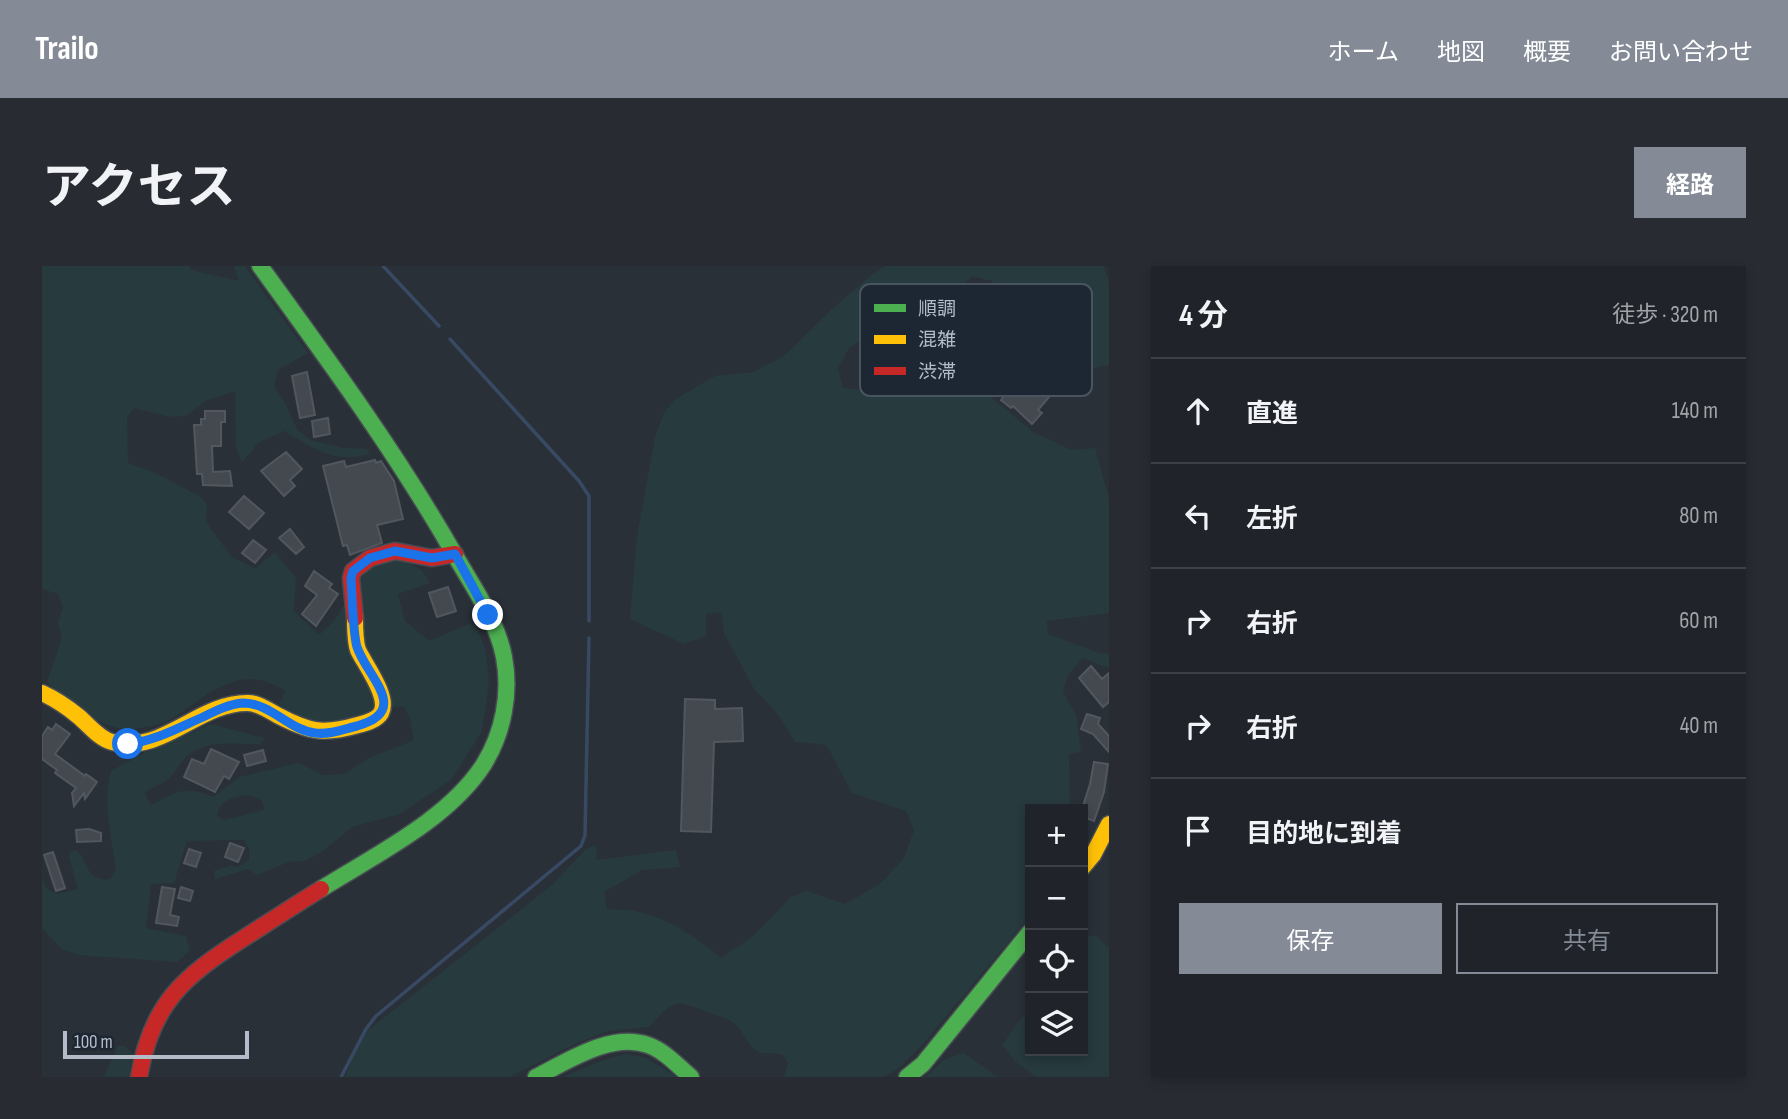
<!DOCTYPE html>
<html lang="ja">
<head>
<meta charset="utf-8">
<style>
  :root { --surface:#20242a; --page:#282c32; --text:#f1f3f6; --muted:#a2a4a8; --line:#3d4147; --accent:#848b96 }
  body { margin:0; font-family:"Sofia Sans Condensed","Noto Sans JP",sans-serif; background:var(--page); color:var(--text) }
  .controls { position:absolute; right:21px; bottom:21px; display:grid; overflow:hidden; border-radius:0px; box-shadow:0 4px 10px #0003 }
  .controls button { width:63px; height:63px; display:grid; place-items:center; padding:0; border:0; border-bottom:2px solid var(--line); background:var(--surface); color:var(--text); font:35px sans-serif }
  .scale { position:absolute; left:21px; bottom:18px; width:186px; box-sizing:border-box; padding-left:7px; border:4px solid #b4bcc9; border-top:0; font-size:19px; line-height:24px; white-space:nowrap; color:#b4bcc9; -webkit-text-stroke:5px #1d2633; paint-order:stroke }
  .stop { position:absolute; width:21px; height:21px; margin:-16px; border:5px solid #1a73e8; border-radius:50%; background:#fff }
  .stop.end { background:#1a73e8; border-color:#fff; box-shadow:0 2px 7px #0008 }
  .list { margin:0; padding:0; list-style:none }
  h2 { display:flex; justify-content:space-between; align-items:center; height:91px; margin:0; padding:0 28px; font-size:30px }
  h2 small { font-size:23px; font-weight:400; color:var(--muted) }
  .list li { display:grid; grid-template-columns:46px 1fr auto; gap:21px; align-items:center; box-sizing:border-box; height:105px; padding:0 28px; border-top:2px solid var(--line) }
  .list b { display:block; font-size:26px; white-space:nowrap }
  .list em { font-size:23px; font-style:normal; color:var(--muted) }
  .actions { display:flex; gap:14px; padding:21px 28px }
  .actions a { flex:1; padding:16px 0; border:2px solid var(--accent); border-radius:0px; text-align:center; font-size:24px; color:var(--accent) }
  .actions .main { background:var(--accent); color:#fff }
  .icon { flex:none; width:38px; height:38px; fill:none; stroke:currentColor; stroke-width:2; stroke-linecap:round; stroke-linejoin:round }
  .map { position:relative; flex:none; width:1067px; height:811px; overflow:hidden; border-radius:0px }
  header { display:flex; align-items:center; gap:42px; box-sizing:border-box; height:98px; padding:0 35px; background:var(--accent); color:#fff }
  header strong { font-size:33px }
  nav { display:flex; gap:38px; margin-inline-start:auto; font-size:24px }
  .intro { display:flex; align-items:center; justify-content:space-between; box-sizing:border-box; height:168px; padding:0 42px }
  h1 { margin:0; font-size:49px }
  .button { padding:18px 32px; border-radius:0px; background:var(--accent); color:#fff; font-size:24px; font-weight:700 }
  main { display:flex; gap:42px; padding:0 42px }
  aside { flex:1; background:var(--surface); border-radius:0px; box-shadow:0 4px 10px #0003 }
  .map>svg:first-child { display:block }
</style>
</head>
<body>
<header>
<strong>Trailo</strong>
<nav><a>ホーム</a><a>地図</a><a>概要</a><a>お問い合わせ</a></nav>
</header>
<div class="intro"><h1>アクセス</h1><a class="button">経路</a></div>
<main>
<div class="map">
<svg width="1067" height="811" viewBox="0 0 1067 811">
  <rect width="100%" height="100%" fill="#2a3038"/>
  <path fill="#273a3e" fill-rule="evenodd" d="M0,0H147L149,4L197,15L192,0H203L266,87L236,104L232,120L244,139L255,163L268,174L301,182L325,183L328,188C291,198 273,183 242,165L216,177L200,197L194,180L193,125L163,135L145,150L129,151L92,142L85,152L86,197L114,207L159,231L165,239L164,256L189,290L213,303L233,286L254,312L252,345L277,369L293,354L303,337L319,335L318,313L329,301L359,293L380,304L388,317L356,328L363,355L388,375L429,357L435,362L444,385L447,414L444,441L439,467L409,514L358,548L310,561L281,585L263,595L247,596L215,609L206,603L173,613L172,605L189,599L195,601L207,594V583L202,574L145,575L132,617L109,618L104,662L144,670L148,685L135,696L37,689L20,683L0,662V614L4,622L15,628L36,623L27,591L28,586L35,584C48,598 43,615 68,613L74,604C70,572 60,537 69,505L100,488L169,458L223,472L218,478C191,479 166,472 144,491C137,497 133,508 126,513C119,520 111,519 103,528L109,539C136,526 142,519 171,531L197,511L257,497L281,509L302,508L327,492L372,474L368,453L362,440L336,443L300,458H266L237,438L243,425C233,419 220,412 208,413C179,414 155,436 133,451C121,460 85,466 71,461C49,454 22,431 5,416L20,372L16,356L21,341L16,328L0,323ZM204,529C215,531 222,532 222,544L182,554L175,549C179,533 190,532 204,529Z
    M843,0H1062L1067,16V99L1045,104L1021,123L982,96L950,132L991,166L1030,184L1053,182L1067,233V347L1005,355L1006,368L1057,387L1067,388V402L1040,392L1025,411L1021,426L1034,449L1039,486L1027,488L1028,543H988V650L882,777L858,801L841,811H742L746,797L740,788C732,787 720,789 713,784C705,777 701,765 693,758C686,752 676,750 668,747C631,732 633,733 607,761L566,765L531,779L468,811H303L320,769L510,619L544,583L554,579L555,594L634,584L638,601L600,604L562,626L565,643C574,644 584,643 592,645C624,650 655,672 679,692L711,670L748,632L764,625L803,638L838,618L862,592L872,564L864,545L810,527L785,480L779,478L753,476L735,447L712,423L682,367L679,346L664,348V370L642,378L588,353L595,271L613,171L622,147L632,134L673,110L711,106L742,90L789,44L828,10ZM930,10L950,15C984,123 879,131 801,122L796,102L808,81L844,60L839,44L891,19L911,31Z
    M1053,669L1067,682V811H994L974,796L960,779L988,741V785H1041V671Z
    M76,780H83L91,787L87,811H62Z
    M922,787L955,811H883L903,793Z
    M583,788L604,792L635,811H520L559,795Z"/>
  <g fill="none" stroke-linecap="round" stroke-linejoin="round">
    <path stroke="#384963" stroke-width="3.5" d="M341,0L397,60
      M408,73L537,215L547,230V355
      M299,811L324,763L334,750L539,580L543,569L547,372"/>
  </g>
  <path fill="#444950" stroke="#52575f" stroke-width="2" d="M982,105L994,115L997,112L1012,125L996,144L1000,147L990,158L971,140L969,142L959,134Z
    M265,106L273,149L258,152L250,110Z
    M163,145H183V156H179V180H170L171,206L188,205L190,220L161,219L160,208H155L152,159H159V153H163Z
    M286,152L288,168L272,171L270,155Z
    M244,186L260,203L248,214L253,220L242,230L219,205Z
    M333,194L334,197L339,195L352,215L361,253L335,259L340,277L308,289L305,279L301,280L281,200L302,195L304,201Z
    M202,230L222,247L207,263L187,246Z
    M248,263L262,281L254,288L237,272Z
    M211,274L224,284L213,297L200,287Z
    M272,305L290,318L287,322L296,328L274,360L260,348L275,329L263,320Z
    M406,321L414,345L395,351L387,327Z
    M1049,400L1060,413L1067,407V436L1061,441L1037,412Z
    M643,433L673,434V443L700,442L701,475L672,476L669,566L639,565Z
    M1045,448L1058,452L1056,458L1067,470V486L1051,468L1039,463Z
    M14,458L28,468L13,488L43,510L44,508L55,516L43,533L42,527L32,540L30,527L34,522L13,507L15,504L0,493V470L6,461L10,464Z
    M169,483L197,496L187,513L182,510L173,526L142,511L150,493L162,498Z
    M221,484L224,495L205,500L202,489Z
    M1052,496L1066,498L1062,526L1052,555L1041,551V540L1048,518Z
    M47,563L59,567V575L35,576L34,564Z
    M188,577L202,582L196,596L183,591Z
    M147,583L159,587L154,601L142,597Z
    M11,586L23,622L14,625L2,589Z
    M120,621L133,623L128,649L137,651L135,660L114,657Z
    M139,621L151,625L148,635L136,632Z"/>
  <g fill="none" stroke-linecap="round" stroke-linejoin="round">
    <defs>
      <path id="fast" d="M218,0C287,95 356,189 414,291C432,322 455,355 462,391C469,428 461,467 442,498C407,553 333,589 279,623
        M494,811C526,795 569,766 606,779C623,785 636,800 649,811
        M865,811L881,798L988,666"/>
      <path id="slow" d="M0,427C13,433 25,441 36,450C46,458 57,473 70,476C120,489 157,436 206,437C216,437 226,444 235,449C267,466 281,469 316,459C324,457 335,454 339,447C348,431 323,399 316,384C313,375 313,362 313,352
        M1041,601L1051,589L1067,558"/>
      <path id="jam" d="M313,352L309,312L311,305L328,292L353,285L390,292L413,288
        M97,811C109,738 142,710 202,672C227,656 253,639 279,623"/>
    </defs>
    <use href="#fast" stroke="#484c53" stroke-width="19"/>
    <use href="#slow" stroke="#484c53" stroke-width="19"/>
    <use href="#jam" stroke="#484c53" stroke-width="19"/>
    <use href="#fast" stroke="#4caf50" stroke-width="16"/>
    <use href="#slow" stroke="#ffc107" stroke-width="16"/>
    <use href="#jam" stroke="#c62828" stroke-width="16"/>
  </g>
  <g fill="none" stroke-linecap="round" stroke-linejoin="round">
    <path stroke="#1a73e8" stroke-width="9" d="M86,478C113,475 136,462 161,451C173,445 187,438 201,437C229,437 247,464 273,467C288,469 302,463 315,460C370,445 325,411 315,381C311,368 310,328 309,312L311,305L328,292L353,285L390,292L413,288L446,349"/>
  </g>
  <rect x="818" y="18" width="232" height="112" rx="10" fill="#1d2633" stroke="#4a5360" stroke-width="2"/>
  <rect x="832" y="38" width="32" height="8" fill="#4caf50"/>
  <rect x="832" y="69" width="32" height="9" fill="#ffc107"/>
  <rect x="832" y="101" width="32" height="8" fill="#c62828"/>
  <g font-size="19" fill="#b4bcc9">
    <text x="876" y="49">順調</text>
    <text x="876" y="80">混雑</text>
    <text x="876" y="112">渋滞</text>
  </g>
</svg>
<div class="controls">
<button>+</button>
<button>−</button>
<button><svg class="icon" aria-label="locate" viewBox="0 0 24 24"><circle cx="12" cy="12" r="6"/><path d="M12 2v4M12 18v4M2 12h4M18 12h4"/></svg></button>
<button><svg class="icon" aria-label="layers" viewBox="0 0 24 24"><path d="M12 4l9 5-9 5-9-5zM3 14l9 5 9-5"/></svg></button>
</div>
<div class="scale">100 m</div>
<div class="stop" style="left:86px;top:478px"></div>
<div class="stop end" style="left:446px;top:349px"></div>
</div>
<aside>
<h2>4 分<small>徒歩 · 320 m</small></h2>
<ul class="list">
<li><svg class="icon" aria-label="ahead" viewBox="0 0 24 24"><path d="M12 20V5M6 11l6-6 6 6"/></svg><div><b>直進</b></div><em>140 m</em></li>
<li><svg class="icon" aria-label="left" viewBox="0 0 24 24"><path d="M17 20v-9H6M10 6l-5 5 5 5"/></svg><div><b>左折</b></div><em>80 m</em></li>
<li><svg class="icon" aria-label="right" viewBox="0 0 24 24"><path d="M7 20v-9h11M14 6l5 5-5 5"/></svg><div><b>右折</b></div><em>60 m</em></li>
<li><svg class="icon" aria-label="right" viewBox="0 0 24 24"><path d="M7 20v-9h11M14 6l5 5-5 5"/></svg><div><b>右折</b></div><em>40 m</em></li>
<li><svg class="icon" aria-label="arrive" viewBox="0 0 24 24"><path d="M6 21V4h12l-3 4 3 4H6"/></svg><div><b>目的地に到着</b></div></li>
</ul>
<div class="actions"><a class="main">保存</a><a>共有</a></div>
</aside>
</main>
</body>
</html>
